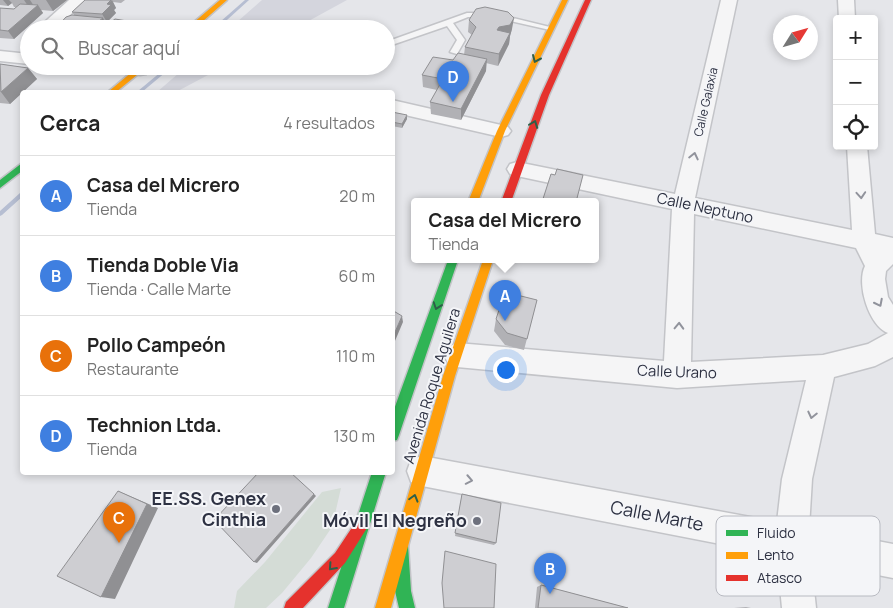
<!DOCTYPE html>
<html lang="es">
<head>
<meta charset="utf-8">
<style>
  :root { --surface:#fff; --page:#f2f2f2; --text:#222; --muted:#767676; --line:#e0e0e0; --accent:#111827 }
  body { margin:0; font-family:Manrope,sans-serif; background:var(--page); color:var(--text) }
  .controls { position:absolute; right:15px; top:15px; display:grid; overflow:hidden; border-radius:5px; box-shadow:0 2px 8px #0003 }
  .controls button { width:45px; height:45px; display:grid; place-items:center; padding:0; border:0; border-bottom:1px solid var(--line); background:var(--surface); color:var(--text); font:25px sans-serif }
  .compass { position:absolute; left:773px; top:15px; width:45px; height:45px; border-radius:50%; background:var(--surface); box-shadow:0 2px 8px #0003; rotate:53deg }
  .you { position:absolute; left:505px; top:369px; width:18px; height:18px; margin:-12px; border:4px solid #fff; border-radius:50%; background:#1a73e8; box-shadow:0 0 0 8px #1a73e833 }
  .badge { display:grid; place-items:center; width:32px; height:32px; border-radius:50%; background:var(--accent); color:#fff; font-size:16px; font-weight:700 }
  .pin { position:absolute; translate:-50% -41px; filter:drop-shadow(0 1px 2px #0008) }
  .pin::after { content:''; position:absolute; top:26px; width:18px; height:15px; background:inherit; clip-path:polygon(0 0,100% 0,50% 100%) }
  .popup { position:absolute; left:411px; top:198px; width:188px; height:65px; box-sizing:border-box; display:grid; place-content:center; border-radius:5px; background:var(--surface); filter:drop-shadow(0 1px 4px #0005); font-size:16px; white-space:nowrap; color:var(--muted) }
  .popup b { font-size:19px; color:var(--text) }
  .popup::after { content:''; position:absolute; left:50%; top:100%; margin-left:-10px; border:10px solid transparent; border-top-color:var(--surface) }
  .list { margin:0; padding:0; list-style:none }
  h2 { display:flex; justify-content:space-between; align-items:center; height:65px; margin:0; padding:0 20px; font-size:21px }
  h2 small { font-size:16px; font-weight:400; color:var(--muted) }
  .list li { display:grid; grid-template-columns:32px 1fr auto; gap:15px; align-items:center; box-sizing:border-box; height:80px; padding:0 20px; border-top:1px solid var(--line) }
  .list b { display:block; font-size:19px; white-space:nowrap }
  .list p { margin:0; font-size:16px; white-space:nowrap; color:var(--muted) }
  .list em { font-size:16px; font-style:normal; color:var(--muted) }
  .icon { flex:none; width:28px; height:28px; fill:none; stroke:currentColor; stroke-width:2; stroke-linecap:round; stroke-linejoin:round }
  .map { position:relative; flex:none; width:893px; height:608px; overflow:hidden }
  .search { position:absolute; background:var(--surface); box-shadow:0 2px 8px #0003; left:20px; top:20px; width:375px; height:55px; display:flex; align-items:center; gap:12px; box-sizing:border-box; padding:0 18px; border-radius:28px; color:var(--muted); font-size:19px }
  .panel { position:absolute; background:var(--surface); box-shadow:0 2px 8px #0003; left:20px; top:90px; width:375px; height:385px; border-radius:5px }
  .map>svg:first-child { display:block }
</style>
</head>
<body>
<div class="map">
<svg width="893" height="608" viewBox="0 0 893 608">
  <rect width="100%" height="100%" fill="#e5e6ea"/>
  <path fill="#d4d5dd" d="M262,0H347L294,29H229Z
    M187,66H225L176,92H157Z"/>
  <path fill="#d4dcd6" d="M341,488L332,527L311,558L282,593L266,608H234L237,591L265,562L322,492Z"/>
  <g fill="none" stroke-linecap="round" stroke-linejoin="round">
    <path fill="#b6bed2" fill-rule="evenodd" d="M245,0H249L217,29H212Z
      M168,66H173L142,92H138V91Z
      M22,192V197L2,215L0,216V211L20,193Z"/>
    <defs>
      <path id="lane" d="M467,13H493L554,28L550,30L493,17H468L453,23L465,40L457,54L450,52L457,40L447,26L386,47V42Z"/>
      <path id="street" d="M69,0H86L55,29H37Z
        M721,0H737L695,198L852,230L847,146H867L875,234L893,238V264L886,271L885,279L888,297L893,305V357L875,366L834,377L812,479L809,528L893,544V578L811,562L816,608H782L777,555L422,486L411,482L407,471L411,460L422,456L777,522L782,479L806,380L677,388L457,367L448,363L444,355L448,347L457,343L664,361L672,209L517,176L510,174L507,169L510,164L517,162L675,194ZM694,214L856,248L865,266C856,284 869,326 888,333L868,344L823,355L691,362Z
        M838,0H854L855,19H839Z
        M0,51L29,54V64L0,61Z
        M93,66H146L149,70L146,74L140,75L101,71L95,70Z
        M392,100L501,125L508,127L511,131L508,135L501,137L392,112Z"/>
      <path id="fast" d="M22,163V171L0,188V180Z
        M448,260H458L399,435L397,440L392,441V415Z
        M372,472H386L344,608H328Z
        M401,538L406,540L408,545L411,591L415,608H399L395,591L394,545L396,540Z"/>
      <path id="slow" d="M220,0H227L194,29H186Z
        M562,0H568L505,131L478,202H468L497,131Z
        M139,66H148L116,92H108Z
        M483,260H493L455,376L391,608H375L443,376Z"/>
      <path id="jam" d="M585,0H591L549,95L511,202H501L541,95Z
        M360,521L365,523L367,528L345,563L303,608H284L286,602L335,553L355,523Z"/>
    </defs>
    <use href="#lane" stroke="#c3c4c8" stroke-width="3"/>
    <use href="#street" stroke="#c3c4c8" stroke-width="3"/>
    <use href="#fast" stroke="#c3c4c8" stroke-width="3"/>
    <use href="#slow" stroke="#c3c4c8" stroke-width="3"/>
    <use href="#jam" stroke="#c3c4c8" stroke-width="3"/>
    <use href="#lane" fill="#f5f5f6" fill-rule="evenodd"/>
    <use href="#street" fill="#f5f5f6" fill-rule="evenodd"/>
    <use href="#fast" fill="#30b455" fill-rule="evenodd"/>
    <use href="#slow" fill="#ff9f0a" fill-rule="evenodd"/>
    <use href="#jam" fill="#e5322d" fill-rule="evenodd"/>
  </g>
  <path fill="#b1b1b5" d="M0,0H67L53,11L41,10L43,13L14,39L0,38V8L14,9L16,7H14L12,3L8,6L0,5Z
    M85,0H125L121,3L113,2L116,8L114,10L116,13L107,22H105L106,24L111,22L127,21L128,23L143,22L55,29L74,15L72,12Z
    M469,20L512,29L510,36L509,44L498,66L486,63V71L461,120L431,114L430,102L437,90L423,87L422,75L464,55L465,47L472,35L468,32Z
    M0,64L28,68L37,79L10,104L0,103Z
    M392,112L407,119L402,128L392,126Z
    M537,300L524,350L505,345L494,331L496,319Z
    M462,494L496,543L494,545L455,536Z
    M541,585L628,608H535L537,587Z
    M746,607L751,608H734Z"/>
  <path fill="#909093" d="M3,0H9L12,3L8,6Z
    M24,0H30L34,6L30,9Z
    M46,0H67L53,11Z
    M112,0L116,8L114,10L116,13L107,22L102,14L107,4Z
    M38,5L43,13L14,39L8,31Z
    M103,18L107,26L106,29H94Z
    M514,18L512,29L510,36L509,44L498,66L499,54L497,30L499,27Z
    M143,22L146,29H138Z
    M487,59L486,71L461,120V109Z
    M28,68L37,79L10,104L1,92Z
    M407,115V119L402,128V124Z
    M402,316L403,322L392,348V339Z
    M118,491L158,508L115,599L101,597Z
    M314,494L316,496L257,563L254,562Z"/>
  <path fill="#ceced2" stroke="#909093" d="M85,0H111L107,4L111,5L102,14L72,12Z
    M20,4L38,5L8,31L0,30V8L14,9Z
    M485,7L508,12L514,18L510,25L499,27L497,30L510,33L499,54L465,47L476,27L469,20L476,9Z
    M72,15L103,18L99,21H102L94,29H55L66,17Z
    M115,19L127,21L125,22L129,23L131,21L143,22L138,29H101L108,21L111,22Z
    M458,53L487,59L461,109L430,102L443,79L422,75L433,57L453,60Z
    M0,64L28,68L1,92Z
    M392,112L407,115L402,124L392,122Z
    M557,169L583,175L576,202H542L551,174L555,175Z
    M505,292L537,300L527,339L507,333L496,319Z
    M392,310L402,316L392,339Z
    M259,472H290L314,494L254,562L214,520Z
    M118,491L147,504L101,597L57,576Z
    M462,494L501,503L496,543L455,533Z
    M445,551L496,564L494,608H444L442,583Z
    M541,585L628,608H538Z"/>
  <defs><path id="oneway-chevron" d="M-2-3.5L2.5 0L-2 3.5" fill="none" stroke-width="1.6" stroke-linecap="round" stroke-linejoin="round" transform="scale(1.25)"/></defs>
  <g stroke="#2e5f49">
    <use href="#oneway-chevron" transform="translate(536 59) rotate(114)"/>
    <use href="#oneway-chevron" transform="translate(534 124) rotate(-69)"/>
    <use href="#oneway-chevron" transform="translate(437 306) rotate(109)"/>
    <use href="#oneway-chevron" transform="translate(414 498) rotate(-74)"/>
    <use href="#oneway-chevron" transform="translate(332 567) rotate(132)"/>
  </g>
  <g stroke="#91939c">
    <use href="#oneway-chevron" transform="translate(694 156) rotate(-77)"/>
    <use href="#oneway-chevron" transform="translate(861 195) rotate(86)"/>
    <use href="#oneway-chevron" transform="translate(879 303) rotate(63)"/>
    <use href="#oneway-chevron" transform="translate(679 326) rotate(-88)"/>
    <use href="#oneway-chevron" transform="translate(812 415) rotate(103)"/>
    <use href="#oneway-chevron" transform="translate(469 480) rotate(11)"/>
  </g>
  <g fill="#6d707d" stroke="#f4f5f8" stroke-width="2">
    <circle cx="276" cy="509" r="5"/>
    <circle cx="477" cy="521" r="5"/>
  </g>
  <g text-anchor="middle" stroke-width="4" stroke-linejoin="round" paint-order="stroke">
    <g font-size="12" fill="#2d3142" stroke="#f4f5f8">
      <text transform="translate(706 102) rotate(-77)" y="4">Calle Galaxia</text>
    </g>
    <g font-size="15" fill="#2d3142" stroke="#f4f5f8">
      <text transform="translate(705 208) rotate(12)" y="5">Calle Neptuno</text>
      <text transform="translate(677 372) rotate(2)" y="5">Calle Urano</text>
      <text transform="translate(432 386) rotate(-73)" y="5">Avenida Roque Aguilera</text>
    </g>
    <g font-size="18" font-weight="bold" fill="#2d3142" stroke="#f4f5f8" text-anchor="end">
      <text x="266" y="505">EE.SS. Genex<tspan x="266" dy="21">Cinthia</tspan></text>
      <text x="467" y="527">Móvil El Negreño</text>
    </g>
    <g font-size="18" fill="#2d3142" stroke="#f4f5f8">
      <text transform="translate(657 516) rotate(11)" y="6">Calle Marte</text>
    </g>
  </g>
  <rect x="716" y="516" width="164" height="80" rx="8" fill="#f4f5f8" stroke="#b8bac1" stroke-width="1"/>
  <rect x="726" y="530" width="22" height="6" fill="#30b455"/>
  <rect x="726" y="552" width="22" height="7" fill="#ff9f0a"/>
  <rect x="726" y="575" width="22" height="6" fill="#e5322d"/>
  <g font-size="14" fill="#2d3142">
    <text x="757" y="538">Fluido</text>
    <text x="757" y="560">Lento</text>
    <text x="757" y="583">Atasco</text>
  </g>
</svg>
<div class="controls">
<button>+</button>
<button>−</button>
<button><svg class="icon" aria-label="locate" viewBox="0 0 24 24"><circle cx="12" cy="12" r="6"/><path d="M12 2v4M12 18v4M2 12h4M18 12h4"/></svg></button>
</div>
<svg class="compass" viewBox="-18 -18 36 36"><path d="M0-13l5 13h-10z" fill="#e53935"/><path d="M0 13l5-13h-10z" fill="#767676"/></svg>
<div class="you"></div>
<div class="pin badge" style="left:505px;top:321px;background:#3f7fe0">A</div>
<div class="popup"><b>Casa del Micrero</b>Tienda</div>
<div class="pin badge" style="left:550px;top:594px;background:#3f7fe0">B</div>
<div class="pin badge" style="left:119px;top:543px;background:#e8710a">C</div>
<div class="pin badge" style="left:453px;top:102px;background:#3f7fe0">D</div>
<div class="search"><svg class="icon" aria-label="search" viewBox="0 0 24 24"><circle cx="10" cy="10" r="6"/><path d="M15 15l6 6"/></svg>Buscar aquí</div>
<section class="panel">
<h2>Cerca<small>4 resultados</small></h2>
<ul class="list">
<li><span class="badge" style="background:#3f7fe0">A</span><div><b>Casa del Micrero</b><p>Tienda</p></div><em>20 m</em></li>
<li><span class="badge" style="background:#3f7fe0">B</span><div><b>Tienda Doble Via</b><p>Tienda · Calle Marte</p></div><em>60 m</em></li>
<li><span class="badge" style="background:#e8710a">C</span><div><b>Pollo Campeón</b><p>Restaurante</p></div><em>110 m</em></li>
<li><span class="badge" style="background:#3f7fe0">D</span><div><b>Technion Ltda.</b><p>Tienda</p></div><em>130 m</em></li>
</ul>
</section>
</div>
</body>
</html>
